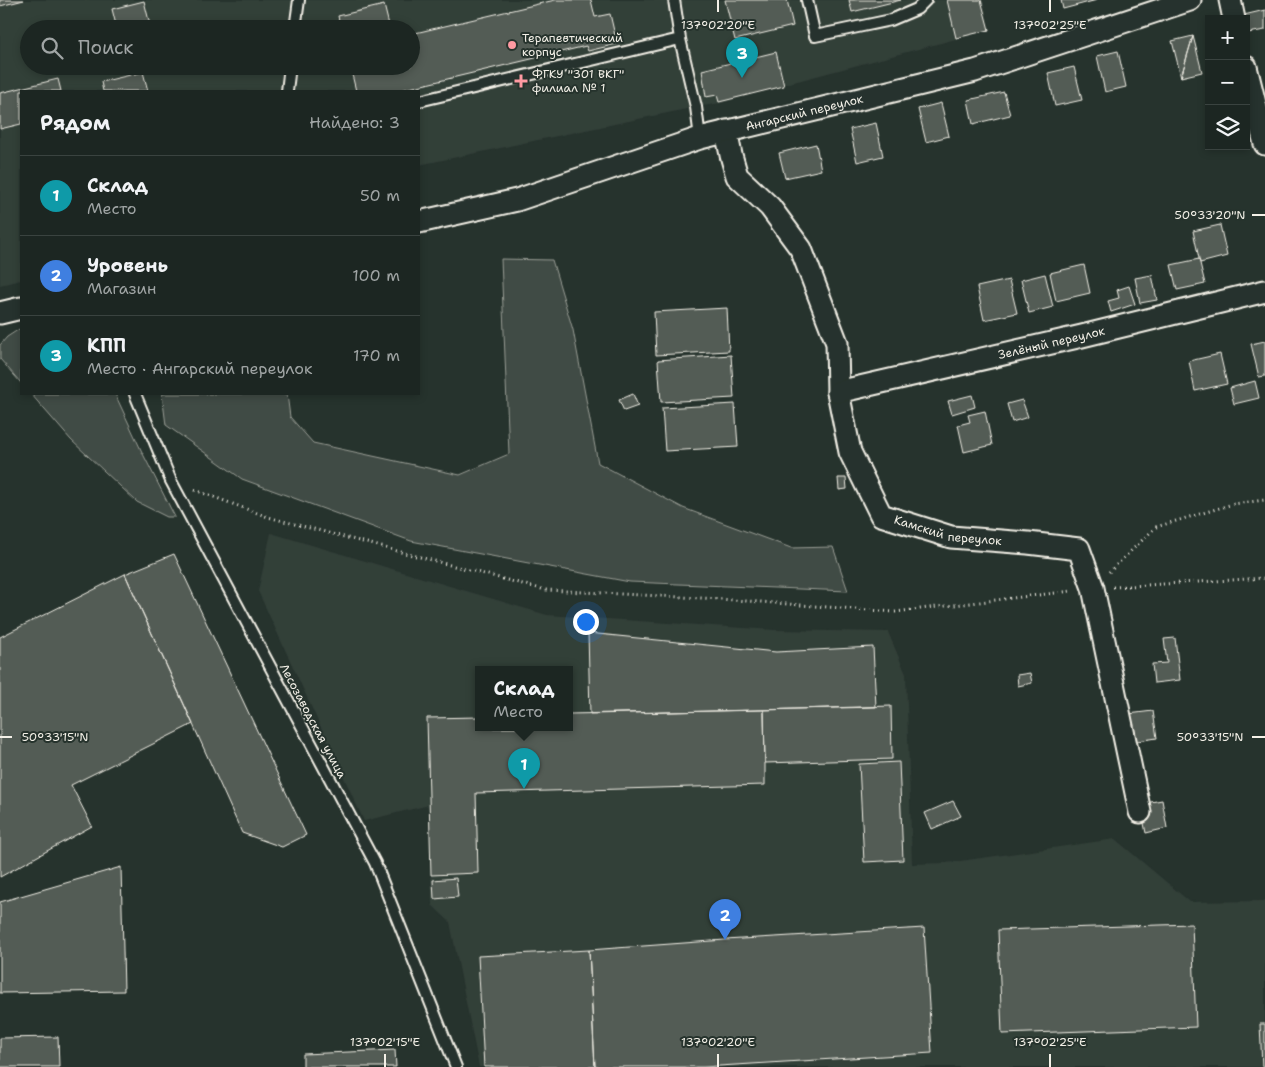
<!DOCTYPE html>
<html lang="ru">
<head>
<meta charset="utf-8">
<style>
	:root { --surface:#1c2622; --page:#252e2a; --text:#f1f3f6; --muted:#a0a5a5; --line:#3a4340; --accent:#d93025 }
	body { margin:0; font-family:"Shantell Sans",sans-serif; background:var(--page); color:var(--text) }
	.controls { position:absolute; right:15px; top:15px; display:grid; overflow:hidden; border-radius:0px; box-shadow:0 2px 8px #0003 }
	.controls button { width:45px; height:45px; display:grid; place-items:center; padding:0; border:0; border-bottom:1px solid var(--line); background:var(--surface); color:var(--text); font:25px sans-serif }
	.you { position:absolute; left:585px; top:621px; width:18px; height:18px; margin:-12px; border:4px solid #fff; border-radius:50%; background:#1a73e8; box-shadow:0 0 0 8px #1a73e833 }
	.badge { display:grid; place-items:center; width:32px; height:32px; border-radius:50%; background:var(--accent); color:#fff; font-size:16px; font-weight:700 }
	.pin { position:absolute; translate:-50% -41px; filter:drop-shadow(0 1px 2px #0008) }
	.pin::after { content:''; position:absolute; top:26px; width:18px; height:15px; background:inherit; clip-path:polygon(0 0,100% 0,50% 100%) }
	.popup { position:absolute; left:475px; top:666px; width:98px; height:65px; box-sizing:border-box; display:grid; place-content:center; border-radius:0px; background:var(--surface); filter:drop-shadow(0 1px 4px #0005); font-size:16px; white-space:nowrap; color:var(--muted) }
	.popup b { font-size:19px; color:var(--text) }
	.popup::after { content:''; position:absolute; left:50%; top:100%; margin-left:-10px; border:10px solid transparent; border-top-color:var(--surface) }
	.list { margin:0; padding:0; list-style:none }
	h2 { display:flex; justify-content:space-between; align-items:center; height:65px; margin:0; padding:0 20px; font-size:21px }
	h2 small { font-size:16px; font-weight:400; color:var(--muted) }
	.list li { display:grid; grid-template-columns:32px 1fr auto; gap:15px; align-items:center; box-sizing:border-box; height:80px; padding:0 20px; border-top:1px solid var(--line) }
	.list b { display:block; font-size:19px; white-space:nowrap }
	.list p { margin:0; font-size:16px; white-space:nowrap; color:var(--muted) }
	.list em { font-size:16px; font-style:normal; color:var(--muted) }
	.icon { flex:none; width:28px; height:28px; fill:none; stroke:currentColor; stroke-width:2; stroke-linecap:round; stroke-linejoin:round }
	.map { position:relative; flex:none; width:1265px; height:1067px; overflow:hidden }
	.search { position:absolute; background:var(--surface); box-shadow:0 2px 8px #0003; left:20px; top:20px; width:400px; height:55px; display:flex; align-items:center; gap:12px; box-sizing:border-box; padding:0 18px; border-radius:28px; color:var(--muted); font-size:19px }
	.panel { position:absolute; background:var(--surface); box-shadow:0 2px 8px #0003; left:20px; top:90px; width:400px; height:305px; border-radius:0px }
	.map>svg:first-child { display:block }
</style>
</head>
<body>
<div class="map">
<svg width="1265" height="1067" viewBox="0 0 1265 1067">
	<rect width="100%" height="100%" fill="#26332d"/>
	<filter id="ink" filterUnits="userSpaceOnUse"><feTurbulence type="fractalNoise" baseFrequency=".02" numOctaves="2"/><feDisplacementMap in="SourceGraphic" scale="10" xChannelSelector="R" yChannelSelector="G"/><feConvolveMatrix kernelMatrix="1 2 1 2 8 2 1 2 1" color-interpolation-filters="sRGB"/></filter>
	<g filter="url(#ink)">
		<path fill="#333f39" fill-rule="evenodd" d="M0 0H983L990 30 790 83 721 103 696 107 419 165V91H21V280L0 285ZM29 29H411V66H29Z
			M271 533 547 615 774 630 888 632 906 674 912 864 946 863 1115 839 1190 902 1265 901V1067H479L450 922 432 905 429 805 364 821 258 591ZM479 670H569V728H479Z"/>
		<path fill="#414b45" stroke="#9a9e96" d="M501 259 552 260 573 330 598 463 683 508 791 548 833 547 848 591 630 582 411 541 242 479 166 425 162 394H287L290 417 313 443 460 475 509 454Z
			M21 328V383L0 359V345L7 337Z
			M31 394H115L142 452 175 517H167L137 502 71 440Z"/>
		<path fill="#525c55" stroke="#f4f1e8" d="M0 0H24L0 6Z
			M555 0H591L595 17 610 14 617 44 588 51 586 46 397 91H356L350 66H411V34Z
			M725 0H787L793 26 735 40Z
			M849 0H901L852 12Z
			M947 0H981L989 30 956 38Z
			M1061 0H1097L1063 9Z
			M144 1 151 29H117L112 9Z
			M384 5 390 29H341L338 16Z
			M1265 10V30L1248 33 1246 19H1245L1244 15Z
			M1193 36 1202 72 1181 77Z
			M1193 36 1181 77 1172 41Z
			M1118 51 1126 87 1105 92 1097 56Z
			M776 52 784 86 719 102 717 95 706 97 702 70Z
			M1074 67 1082 100 1055 106 1048 73Z
			M143 72 148 91H103L101 82Z
			M58 79 61 91H21V124L0 129V93Z
			M1004 92 1010 115 973 124 968 100Z
			M941 103 949 136 926 142 918 109Z
			M876 123 883 156 857 162 850 129Z
			M816 144 821 170 785 178 779 153Z
			M1220 225 1227 256 1200 263 1193 231Z
			M1199 259 1205 284 1177 290 1171 265Z
			M1084 265 1090 293 1056 301 1050 273Z
			M1045 274 1053 307 1029 313 1021 280Z
			M1152 275 1157 300 1140 303 1135 278Z
			M1009 280 1017 313 984 320 977 287Z
			M1129 286 1135 304 1111 312 1108 301 1119 298 1117 290Z
			M727 308 729 351 656 355 654 312Z
			M1265 341V376L1259 377 1251 344Z
			M1220 354 1227 384 1195 391 1189 361Z
			M731 355 734 398 661 402 658 360Z
			M1255 381 1259 398 1234 404 1230 388Z
			M633 394 638 406 624 411 619 400Z
			M972 395 975 407 952 414 948 401Z
			M1022 400 1028 417 1012 422 1007 404Z
			M735 404 738 447 665 451 662 408Z
			M985 411 992 445 964 452 958 425 970 422 968 415Z
			M838 478H846L847 489 839 490Z
			M174 554 306 835 282 847 242 833 125 574Z
			M125 574 193 724 71 785 92 826 0 877V637Z
			M588 633 776 652 873 647 876 707 590 714Z
			M1175 638 1180 680 1154 683 1152 664 1167 663 1164 639Z
			M1030 673 1032 683 1018 686 1017 675Z
			M891 706 892 759 765 763 764 710Z
			M764 710 765 763V785L476 793 478 873 431 875 427 718 479 717V728H569V714Z
			M1153 711 1157 738 1124 743 1120 715Z
			M899 762 903 860 864 862 859 764Z
			M1162 800 1167 828 1146 833 1140 804Z
			M953 801 961 816 932 829 925 813Z
			M121 867 124 991 0 993V902Z
			M456 878 458 897 434 899 433 880Z
			M1192 924 1196 1027 1002 1034 998 930Z
			M924 928 932 1053 703 1067H595L589 950 725 940Z
			M589 950 595 1067H484L478 956Z
			M1260 1024H1265V1067H1262Z
			M58 1037 59 1067H0V1038Z
			M395 1050 396 1067H303V1054Z"/>
		<g fill="none" stroke-linecap="round" stroke-linejoin="round">
			<defs>
				<path id="service" d="M674 0 680 39 696 107 700 138
					M807 0 815 36 891 20 917 9 926 0
					M295 29 299 0
					M287 91 290 66
					M419 101 680 39
					M135 394 171 481 375 863 456 1067"/>
				<g id="minor">
					<path d="M1230 0 1234 19"/>
					<path d="M1246 67 1265 144"/>
					<path id="s1" d="M726 131 731 155 737 176 770 207 801 249 837 343 838 392 850 452 881 515 951 537 1028 543 1079 549 1093 588 1140 812"/>
					<path id="s2" d="M419 222 517 200 700 138 975 71 1190 0"/>
					<path d="M0 313 21 308"/>
					<path id="s3" d="M838 392 1082 336 1265 291"/>
				</g>
			</defs>
			<use href="#service" stroke="#f4f1e8" stroke-width="14"/>
			<use href="#minor" stroke="#f4f1e8" stroke-width="25"/>
			<path stroke="#f4f1e8" stroke-width="3" stroke-dasharray="1 4" stroke-linecap="butt" d="M195 490 268 517 545 590 720 599 895 612 1072 591
				M1109 572 1156 527 1233 504 1265 500
				M1113 587 1265 578"/>
			<use href="#service" stroke="#26332d" stroke-width="10"/>
			<use href="#minor" stroke="#26332d" stroke-width="21"/>
		</g>
	</g>
	<path fill="none" stroke="#f4f1e8" stroke-width="2" d="M718 0V12M1050 0V12M1252 215H1265M0 737H12M1252 737H1265M385 1054V1067M718 1054V1067M1050 1054V1067"/>
	<g fill="#ff9aa2" stroke="#26332d" stroke-width="2">
		<circle cx="512" cy="45" r="5"/>
		<path d="M518.5 73.5h5v5h5v5h-5v5h-5v-5h-5v-5h5z"/>
	</g>
	<g text-anchor="middle" stroke-width="4" stroke-linejoin="round" paint-order="stroke">
		<g font-size="12" fill="#f4f1e8" stroke="#26332d" text-anchor="start">
			<text x="522" y="42">Терапевтический<tspan x="522" dy="14">корпус</tspan></text>
			<text x="532" y="78">ФГКУ "301 ВКГ"<tspan x="532" dy="14">филиал № 1</tspan></text>
		</g>
		<g font-size="12" fill="#f4f1e8" stroke="#26332d">
			<text dy="4" stroke="none"><textPath href="#s2" startOffset="401">Ангарский переулок</textPath></text>
			<text dy="4" stroke="none"><textPath href="#s3" startOffset="219">Зелёный переулок</textPath></text>
			<text dy="4" stroke="none"><textPath href="#s1" startOffset="494">Камский переулок</textPath></text>
			<text transform="translate(313 721) rotate(62)" y="4">Лесозаводская улица</text>
		</g>
	</g>
	<g font-size="12" text-anchor="middle" fill="#f4f1e8" stroke="#26332d" stroke-width="4" stroke-linejoin="round" paint-order="stroke">
		<text x="718" y="29">137°02'20"E</text>
		<text x="1050" y="29">137°02'25"E</text>
		<text x="1210" y="219">50°33'20"N</text>
		<text x="55" y="741">50°33'15"N</text>
		<text x="1210" y="741">50°33'15"N</text>
		<text x="385" y="1046">137°02'15"E</text>
		<text x="718" y="1046">137°02'20"E</text>
		<text x="1050" y="1046">137°02'25"E</text>
	</g>
</svg>
<div class="controls">
<button>+</button>
<button>−</button>
<button><svg class="icon" aria-label="layers" viewBox="0 0 24 24"><path d="M12 4l9 5-9 5-9-5zM3 14l9 5 9-5"/></svg></button>
</div>
<div class="you"></div>
<div class="pin badge" style="left:524px;top:789px;background:#0f9aa8">1</div>
<div class="popup"><b>Склад</b>Место</div>
<div class="pin badge" style="left:725px;top:940px;background:#3f7fe0">2</div>
<div class="pin badge" style="left:742px;top:78px;background:#0f9aa8">3</div>
<div class="search"><svg class="icon" aria-label="search" viewBox="0 0 24 24"><circle cx="10" cy="10" r="6"/><path d="M15 15l6 6"/></svg>Поиск</div>
<section class="panel">
<h2>Рядом<small>Найдено: 3</small></h2>
<ul class="list">
<li><span class="badge" style="background:#0f9aa8">1</span><div><b>Склад</b><p>Место</p></div><em>50 m</em></li>
<li><span class="badge" style="background:#3f7fe0">2</span><div><b>Уровень</b><p>Магазин</p></div><em>100 m</em></li>
<li><span class="badge" style="background:#0f9aa8">3</span><div><b>КПП</b><p>Место · Ангарский переулок</p></div><em>170 m</em></li>
</ul>
</section>
</div>
</body>
</html>
